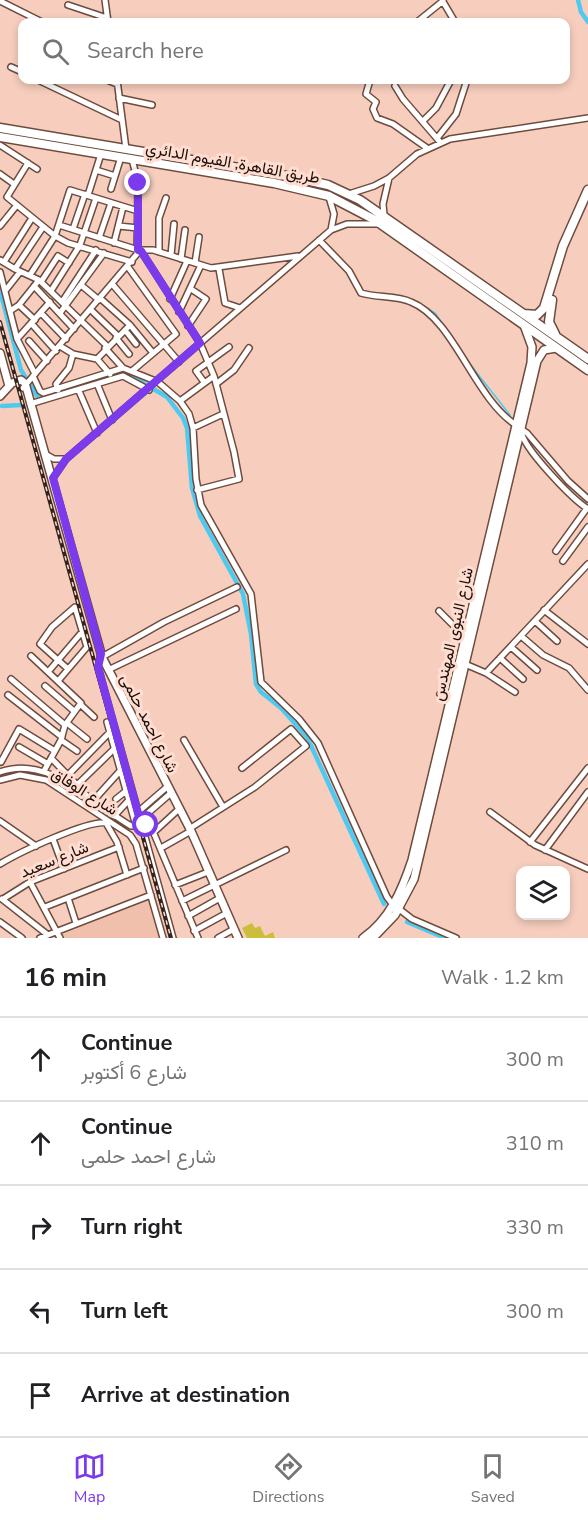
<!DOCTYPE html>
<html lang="en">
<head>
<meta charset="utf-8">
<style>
	:root { --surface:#fff; --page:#f6f6f6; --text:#202124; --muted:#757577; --line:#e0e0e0; --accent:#7c3aed }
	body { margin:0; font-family:"Nunito Sans",Vazirmatn,sans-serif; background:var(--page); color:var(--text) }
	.controls { position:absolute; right:18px; bottom:18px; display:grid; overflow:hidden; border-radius:12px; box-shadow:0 3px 9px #0003 }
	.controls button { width:54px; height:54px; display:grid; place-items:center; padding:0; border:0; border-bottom:2px solid var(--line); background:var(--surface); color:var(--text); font:30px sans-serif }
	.stop { position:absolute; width:18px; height:18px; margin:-14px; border:4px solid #7c3aed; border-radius:50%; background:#fff }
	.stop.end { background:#7c3aed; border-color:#fff; box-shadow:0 2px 6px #0008 }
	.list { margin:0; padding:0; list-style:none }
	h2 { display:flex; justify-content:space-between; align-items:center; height:78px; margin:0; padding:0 24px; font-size:26px }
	h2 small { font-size:20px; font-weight:400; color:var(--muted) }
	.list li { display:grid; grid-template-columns:39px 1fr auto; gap:18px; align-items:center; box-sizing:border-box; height:84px; padding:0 24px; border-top:2px solid var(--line) }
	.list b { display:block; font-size:22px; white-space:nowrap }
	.list p { margin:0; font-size:20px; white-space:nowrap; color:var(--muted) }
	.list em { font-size:20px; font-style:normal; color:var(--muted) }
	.icon { flex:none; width:33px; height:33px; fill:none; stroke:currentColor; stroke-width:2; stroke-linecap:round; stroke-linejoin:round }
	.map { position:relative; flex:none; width:588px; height:938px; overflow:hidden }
	.search { position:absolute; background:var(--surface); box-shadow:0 3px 9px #0003; left:18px; right:18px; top:18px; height:66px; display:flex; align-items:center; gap:15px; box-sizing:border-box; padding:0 21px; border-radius:12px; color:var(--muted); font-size:22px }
	.sheet { height:498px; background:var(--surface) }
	nav { display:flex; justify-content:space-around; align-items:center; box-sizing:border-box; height:84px; border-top:2px solid var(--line); background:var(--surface); font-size:16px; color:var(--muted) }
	nav a { display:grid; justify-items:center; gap:3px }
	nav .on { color:var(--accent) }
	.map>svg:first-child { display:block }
</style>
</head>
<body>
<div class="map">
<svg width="588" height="938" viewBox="0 0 588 938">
	<rect width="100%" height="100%" fill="#f7cebe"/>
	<path fill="#f0c0ad" d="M156 896 168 938H63L61 933Z"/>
	<path fill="#ccbe3a" d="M252 923 255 928 260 926 265 936 273 932 275 938H247L242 928Z"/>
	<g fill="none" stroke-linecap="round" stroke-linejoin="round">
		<path stroke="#4ecaf1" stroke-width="1.5" d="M417 302 435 313 452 337
			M466 359 510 415
			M570 486 578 493"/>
		<path stroke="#4ecaf1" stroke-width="4.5" d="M578 0 581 12 588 22
			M0 291 21 370 39 399 41 398
			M118 376 126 373 167 397 183 418 187 428 192 488 200 516 243 594 251 634 256 684 261 692 281 708 307 737 384 904
			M2 406 21 405
			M49 776 118 824
			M0 777 8 773 29 771
			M407 922 445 938"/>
		<defs>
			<path id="minor" d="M105 0 108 22
				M442 0 455 22
				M0 1 42 22
				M68 5 107 18
				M417 22 443 1
				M11 67 22 72
				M38 80 122 120
				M107 80 117 84
				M117 80 126 149
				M370 80 366 94 376 102 373 109 377 118 393 124 427 148
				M395 86 403 99 440 142
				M119 98 152 105
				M423 121 436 108 451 80
				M438 137 456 114 467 80
				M0 145 37 169
				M28 163 7 197 55 236 30 275
				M96 170 115 176
				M0 174 14 184
				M111 189 121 157
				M349 194 374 186 389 178 417 154 450 139 588 118
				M88 195 101 154
				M329 197 334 214 331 230
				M384 215 383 204 389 178
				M59 225 138 250H153L211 268 298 256
				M0 226 17 205
				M119 226 138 228
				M43 227 15 269 39 280 107 346
				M73 229 85 194
				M99 238 111 203
				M319 240 349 271 361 293C377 298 396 295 411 302 454 319 474 398 516 425
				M114 243 123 207
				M141 251 200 343 214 376 180 401 189 414 193 428 196 479 201 505 251 594 261 682 299 719 318 743 387 897 393 905
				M159 252V218L166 198
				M171 255 174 224
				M181 259 185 230
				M0 260 15 269
				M4 262 32 218
				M132 262 68 243 55 236 70 190 138 211
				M195 263 199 237
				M128 267 176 334 132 371
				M219 269 225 303 240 308
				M0 272 17 339 35 374
				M41 282 58 256 69 263
				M81 285 99 300
				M113 285 179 362
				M34 286 74 329
				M5 291 20 272
				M51 291 80 245 96 198
				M101 299 130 325 153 353
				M170 299 187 261
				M62 302 96 250
				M19 305 35 320
				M91 310 118 336
				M10 311 19 305 39 280
				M179 312 201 265
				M41 313 66 339
				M60 313 104 253
				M31 323 56 351
				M188 326 206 299 191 289
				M125 330 136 344
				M116 338 129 354
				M17 339 50 302
				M29 341 47 361
				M105 348 123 368
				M73 354 97 359
				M110 374 97 359 130 325
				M33 376 40 391 43 393 123 368 158 382 180 401
				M204 382 196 371 229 347
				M216 384 234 370 249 348
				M98 386 112 420
				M23 388 137 254 138 183 132 159
				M58 390 56 384 69 368 73 354 60 346
				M79 391 97 433
				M30 404 123 376 149 390
				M193 428 223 414
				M521 429 527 433 568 481 588 499
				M521 431C523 448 572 499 588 509
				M45 454 54 459H66
				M53 478 66 459 331 230 347 224H378
				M197 490 239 479 234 452 214 376
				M556 551 587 508
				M563 561 588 527
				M544 610 588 644
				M439 611 465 637
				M535 621 557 641
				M521 636 543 655 569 668 588 690
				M511 647 537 670
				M101 654 98 667 173 938
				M31 656 81 703 65 725
				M102 657 164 622 237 587
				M500 658 523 679
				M465 664 486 673 588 564
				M108 670 236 609
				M48 672 82 632
				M486 673 515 692
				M11 679 65 725 61 740 44 771
				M58 681 87 647 75 607 52 627 40 644 68 669
				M45 686 74 711
				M440 694 449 704
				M8 695 62 737
				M80 704 94 717
				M107 722 136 826
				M67 723 87 739
				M61 740 77 751
				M184 740 223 807
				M19 747 48 764
				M51 758 79 787
				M1 762 19 729 55 751
				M0 772C49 754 92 804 131 826L144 825 152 829 198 938
				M68 775 110 732
				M0 780 20 775 46 780 130 835 136 844 163 938
				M74 788 114 749
				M116 799 126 791
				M93 801 120 771
				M138 812 168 786
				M490 812 535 845 588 869
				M114 816 129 800
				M140 820 171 793
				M0 821 36 846
				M106 823 117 842 127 875
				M189 829 255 787 306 746 291 729 242 768
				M154 832 179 809
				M53 839 64 869
				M530 842 588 768
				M161 848 191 831
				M545 850 588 792
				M0 864C18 853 89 819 107 823
				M30 882 60 938
				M175 885 208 872
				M68 898 76 923
				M2 899 48 935
				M3 899 30 882 119 847
				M182 901 286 850
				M45 907 144 868
				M399 909 412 919 456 938
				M188 916 220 898
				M0 922 22 938
				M194 931 227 913
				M40 938 151 895
				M218 938 234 929"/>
			<path id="major" d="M0 353 9 386
				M0 396 12 383 21 380 25 383 102 657 191 831 238 938
				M363 938C390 919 402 890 412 860L531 363 532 347 524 325
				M373 938 395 915 414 879 537 361 544 350 556 348"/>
			<path id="highway" d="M0 128 293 177 328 185 360 200 588 359
				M0 137 274 183 329 196 375 220 588 370
				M552 300 549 322 555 334
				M524 314 537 315 544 308 563 246 588 190"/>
		</defs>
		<use href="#minor" stroke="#6d4b3e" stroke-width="8"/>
		<use href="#major" stroke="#6d4b3e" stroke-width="10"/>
		<use href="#highway" stroke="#6d4b3e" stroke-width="11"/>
		<use href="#minor" stroke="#fff" stroke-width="5"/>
		<use href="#major" stroke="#fff" stroke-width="7"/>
		<use href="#highway" stroke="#fff" stroke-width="8"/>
		<defs>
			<path id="rail" d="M0 322 171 938"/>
		</defs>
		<use href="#rail" stroke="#34241d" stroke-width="4"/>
		<use href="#rail" stroke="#ffddd0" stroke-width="1.5" stroke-dasharray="4.5" stroke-linecap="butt"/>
	</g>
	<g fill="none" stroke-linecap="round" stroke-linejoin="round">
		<path stroke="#7c3aed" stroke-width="8" d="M138 183V250L141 251 200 343 66 459 53 478 101 654 98 667 141 824 146 825"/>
	</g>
	<g text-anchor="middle" stroke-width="6" stroke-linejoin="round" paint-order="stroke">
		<g font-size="16" fill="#1c0f09" stroke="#ffddd0">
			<text transform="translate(233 162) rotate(10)" y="6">طريق القاهرة, الفيوم الدائري</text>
			<text transform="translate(452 634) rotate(-77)" y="6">شارع النبوى المهندس</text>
			<text transform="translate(150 723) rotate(63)" y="6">شارع احمد حلمى</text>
			<text transform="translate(85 791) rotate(32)" y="6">شارع الوفاق</text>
			<text transform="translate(54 859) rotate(-22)" y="6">شارع سعيد</text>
		</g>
	</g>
</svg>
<div class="controls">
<button><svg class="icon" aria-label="layers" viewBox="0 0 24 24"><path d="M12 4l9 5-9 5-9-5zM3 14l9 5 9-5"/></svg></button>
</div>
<div class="stop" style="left:146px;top:825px"></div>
<div class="stop end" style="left:138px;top:183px"></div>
<div class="search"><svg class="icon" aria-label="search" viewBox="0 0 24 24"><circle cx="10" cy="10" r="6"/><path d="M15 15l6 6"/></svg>Search here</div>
</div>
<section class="sheet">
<h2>16 min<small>Walk · 1.2 km</small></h2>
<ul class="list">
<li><svg class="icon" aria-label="ahead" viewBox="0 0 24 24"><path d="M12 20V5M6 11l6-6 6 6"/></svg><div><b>Continue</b><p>شارع 6 أكتوبر</p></div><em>300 m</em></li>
<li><svg class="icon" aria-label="ahead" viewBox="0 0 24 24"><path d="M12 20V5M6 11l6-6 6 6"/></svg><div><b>Continue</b><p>شارع احمد حلمى</p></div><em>310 m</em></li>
<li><svg class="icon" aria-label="right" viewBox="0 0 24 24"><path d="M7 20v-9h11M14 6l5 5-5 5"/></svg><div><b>Turn right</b></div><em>330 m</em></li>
<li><svg class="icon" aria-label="left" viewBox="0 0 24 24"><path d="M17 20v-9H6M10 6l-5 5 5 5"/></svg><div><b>Turn left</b></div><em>300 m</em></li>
<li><svg class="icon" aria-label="arrive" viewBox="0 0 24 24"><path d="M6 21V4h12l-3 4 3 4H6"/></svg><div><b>Arrive at destination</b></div></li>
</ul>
</section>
<nav>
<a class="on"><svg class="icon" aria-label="map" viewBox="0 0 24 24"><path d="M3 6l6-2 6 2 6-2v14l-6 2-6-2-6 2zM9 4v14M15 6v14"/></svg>Map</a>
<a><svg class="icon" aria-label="directions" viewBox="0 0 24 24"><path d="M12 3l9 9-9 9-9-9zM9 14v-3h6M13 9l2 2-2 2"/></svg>Directions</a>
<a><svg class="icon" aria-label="saved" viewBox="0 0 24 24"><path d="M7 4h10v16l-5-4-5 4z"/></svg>Saved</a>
</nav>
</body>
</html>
